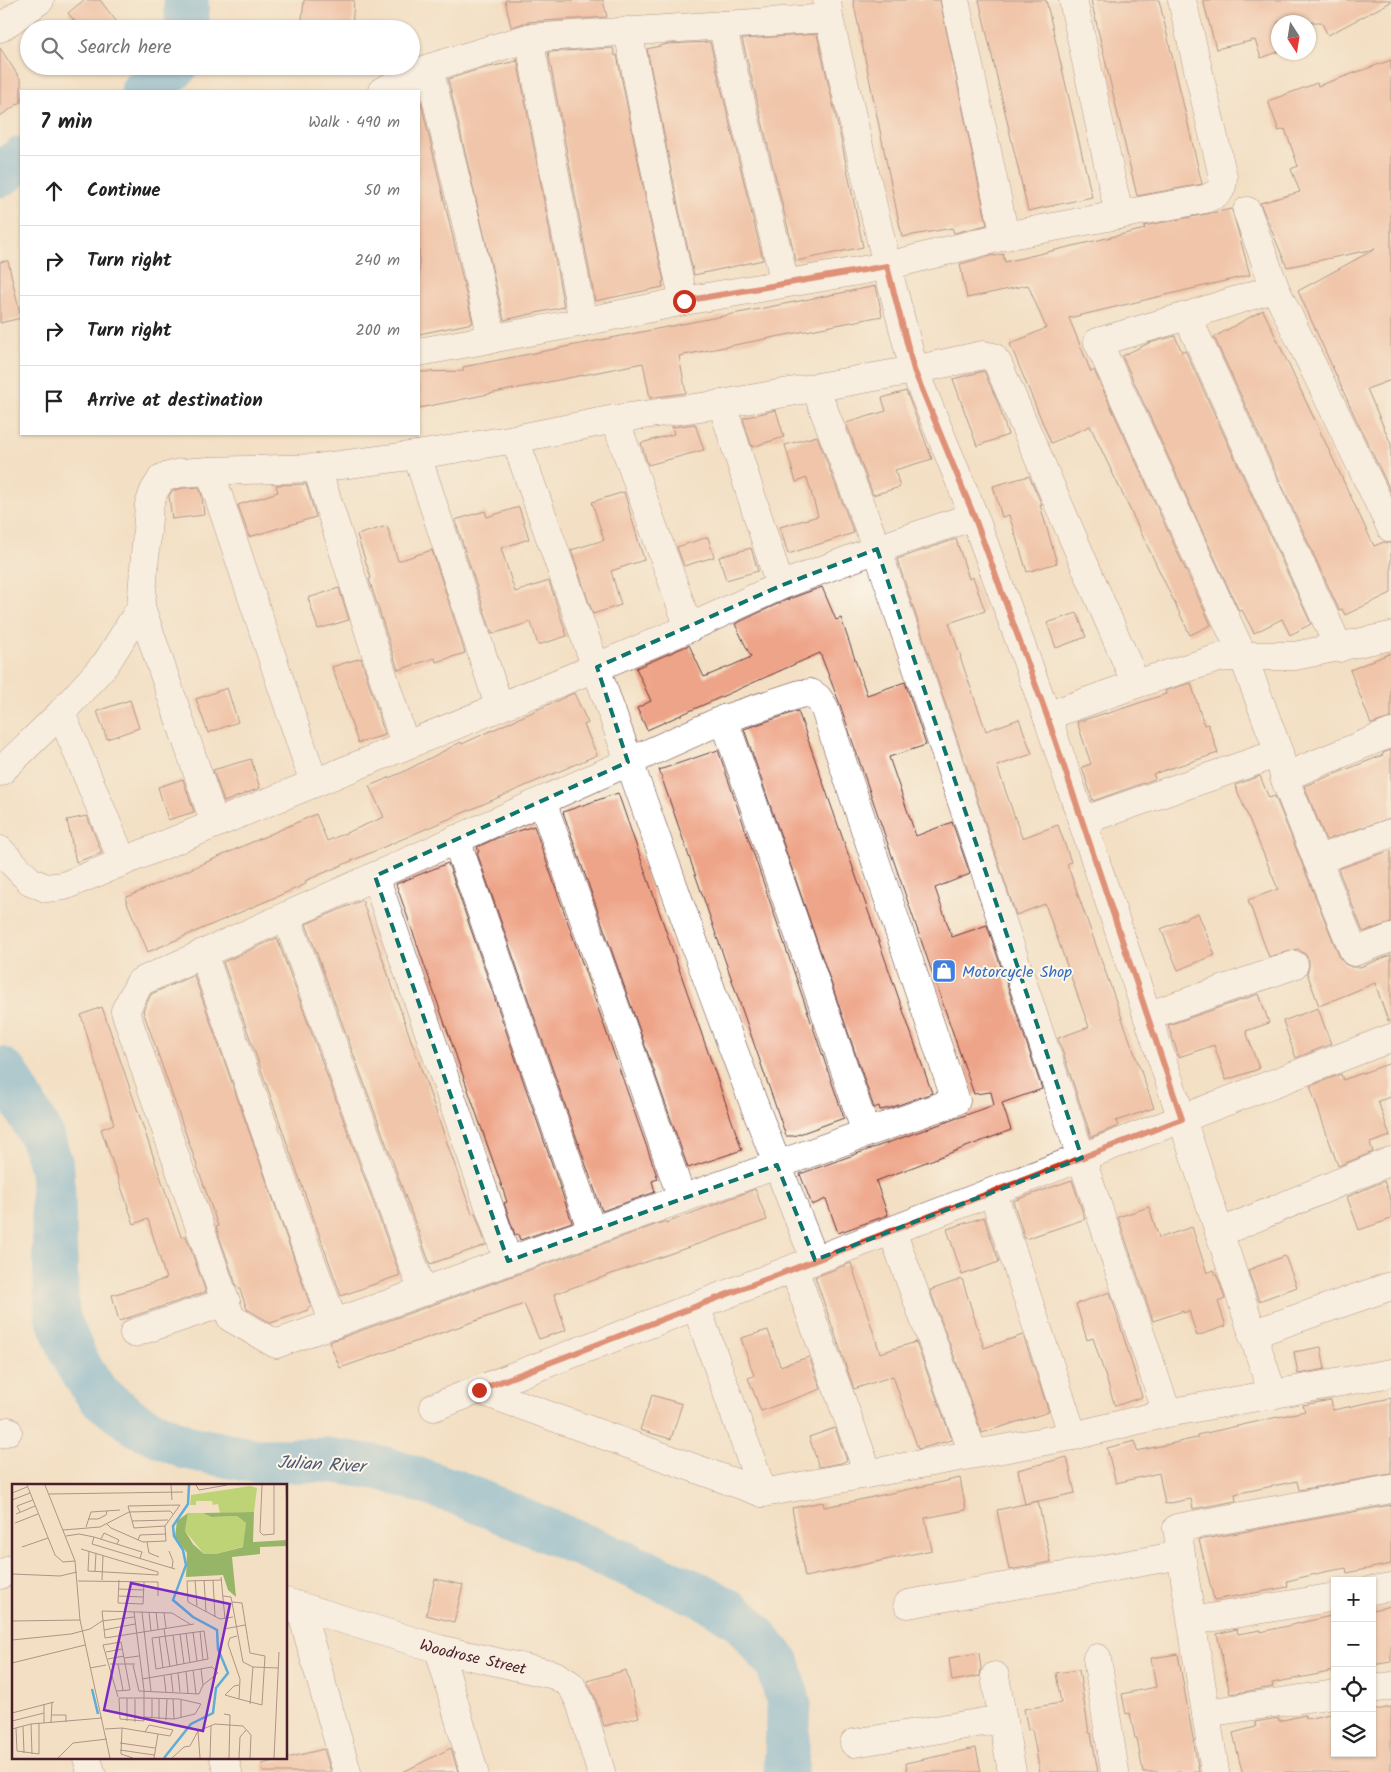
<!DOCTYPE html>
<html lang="en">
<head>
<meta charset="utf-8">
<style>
	:root { --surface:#fff; --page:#f6f6f6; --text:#222; --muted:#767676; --line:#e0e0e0 }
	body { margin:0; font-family:Kalam,sans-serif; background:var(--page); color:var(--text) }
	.controls { position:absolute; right:15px; bottom:15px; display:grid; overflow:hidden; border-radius:0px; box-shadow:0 1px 4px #0004 }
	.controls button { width:45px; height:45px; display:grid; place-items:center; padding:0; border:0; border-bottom:1px solid var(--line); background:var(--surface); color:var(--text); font:25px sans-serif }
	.compass { position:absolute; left:1271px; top:15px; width:45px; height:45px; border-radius:50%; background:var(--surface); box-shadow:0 1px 4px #0004; rotate:168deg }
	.stop { position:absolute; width:15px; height:15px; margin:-11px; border:4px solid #c8321e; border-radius:50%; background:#fff }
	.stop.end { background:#c8321e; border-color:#fff; box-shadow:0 1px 5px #0008 }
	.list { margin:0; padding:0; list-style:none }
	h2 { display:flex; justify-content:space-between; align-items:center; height:65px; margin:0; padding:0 20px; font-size:21px }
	h2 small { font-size:16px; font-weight:400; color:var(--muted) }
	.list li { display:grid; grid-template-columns:32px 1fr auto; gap:15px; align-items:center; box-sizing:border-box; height:70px; padding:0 20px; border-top:1px solid var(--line) }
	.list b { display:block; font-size:19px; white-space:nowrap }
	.list em { font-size:16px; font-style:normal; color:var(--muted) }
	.icon { flex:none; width:28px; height:28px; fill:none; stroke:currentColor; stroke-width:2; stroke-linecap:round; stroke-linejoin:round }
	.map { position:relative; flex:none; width:1391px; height:1772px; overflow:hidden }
	.search { position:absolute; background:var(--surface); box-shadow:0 1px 4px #0004; left:20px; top:20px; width:400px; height:55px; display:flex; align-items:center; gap:12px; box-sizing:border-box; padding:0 18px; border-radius:28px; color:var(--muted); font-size:19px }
	.panel { position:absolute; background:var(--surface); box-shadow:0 1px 4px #0004; left:20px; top:90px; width:400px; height:345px; border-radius:0px }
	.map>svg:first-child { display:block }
</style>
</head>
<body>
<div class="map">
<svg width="1391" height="1772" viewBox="0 0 1391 1772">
	<rect width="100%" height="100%" fill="#fbf7ec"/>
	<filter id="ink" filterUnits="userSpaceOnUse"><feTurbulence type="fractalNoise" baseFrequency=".02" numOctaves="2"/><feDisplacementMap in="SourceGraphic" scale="10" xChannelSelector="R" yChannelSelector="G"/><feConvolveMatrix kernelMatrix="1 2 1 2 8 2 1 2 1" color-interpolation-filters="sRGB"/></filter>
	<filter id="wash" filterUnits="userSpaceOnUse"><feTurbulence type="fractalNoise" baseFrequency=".0096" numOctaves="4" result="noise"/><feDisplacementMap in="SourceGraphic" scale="20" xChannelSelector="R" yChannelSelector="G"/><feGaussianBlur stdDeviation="1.12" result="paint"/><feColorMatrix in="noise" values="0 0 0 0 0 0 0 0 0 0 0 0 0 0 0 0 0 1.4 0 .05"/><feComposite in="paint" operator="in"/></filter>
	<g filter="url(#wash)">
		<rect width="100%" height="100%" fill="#f3e0c4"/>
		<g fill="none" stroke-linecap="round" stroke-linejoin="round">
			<path stroke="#5fadd8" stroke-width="45" d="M186 0 188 29
				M143 91 155 86 176 66
				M0 175 21 159
				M0 1069 8 1076 42 1137 52 1168 57 1316 77 1364 99 1396 136 1424 185 1447 255 1461 327 1460 382 1468 456 1492 705 1597 740 1619 778 1663 789 1704 786 1772"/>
		</g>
		<g id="blocks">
			<path fill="#eea488" d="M84 0H100L122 29H81L68 13Z
				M304 0H354L352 29H301Z
				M505 0H603L607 17 528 22 511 27Z
				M853 0H940L987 225 954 233 952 228 902 237Z
				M979 0H1046L1092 197 1028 211Z
				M1091 0H1159L1202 184 1137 196Z
				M1203 0H1391V2L1328 35 1321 22H1278V52L1261 58 1255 40 1216 49Z
				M817 34 841 139 863 247 796 261 742 39Z
				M710 42 763 260 694 275 679 210 647 49 668 44Z
				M0 48 21 80V102L0 116Z
				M613 48 615 56 617 55 649 216 664 281 662 282 663 287 595 301 548 52Z
				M517 58 564 307 504 320 448 79 480 69 517 61Z
				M1391 60V380L1367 389 1391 444V492L1355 417 1298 291 1375 249 1287 267 1260 203 1300 192 1291 169 1298 166 1285 129 1279 131 1268 101 1317 83 1318 86Z
				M419 102H421L473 323 419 334Z
				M1232 209 1250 275 1069 318 1091 372 1094 370 1211 625 1190 635 1090 426 1051 443 1010 344 1046 328 1028 285 967 298 960 264 994 255V256L1003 254 1005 262 1145 229 1144 226Z
				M8 261 21 318 0 323V262Z
				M876 286 882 316 679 356 686 393 650 398 643 363 419 408V372L463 371V367Z
				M1263 310 1374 546 1384 542 1391 543V593L1345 615 1342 609 1339 610 1214 337Z
				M1175 336 1182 352 1185 350 1311 624 1290 635 1282 619 1254 633 1242 610 1239 611 1122 356 1149 343Z
				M984 371 998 403 1008 435 977 446 953 379Z
				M906 391 932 459 895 470 900 487 873 495 846 423 886 411 882 398Z
				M776 410 784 437 752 447 743 418Z
				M695 424 704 450 648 465 641 443 674 434 672 427Z
				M817 436 854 533 788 554 780 527 818 516 807 478 796 482 785 445Z
				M1029 476 1042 505H1040L1057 563 1027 572 1009 515 1002 517 993 486Z
				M306 484 316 517 249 537 238 505 278 492 276 485Z
				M199 487 202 496 204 515 172 519 169 496 172 491 183 488Z
				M624 492 644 560 611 571 621 605 593 614 571 550 604 540 592 502Z
				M519 507 529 539 501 548 515 592 549 581 567 636 538 645 531 622 492 634 455 520 485 511 487 517Z
				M387 526 398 561 432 550 465 653 436 662 435 658 398 670 369 579 371 578 357 535Z
				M708 537 714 557 684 566 677 547Z
				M956 539 969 579 973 577 985 611 949 623 961 657H960L986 731 1019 719 1032 754 997 766 1001 778 1022 838 1058 825 1071 862 1067 864 1154 1108 1116 1121 1118 1126 1091 1137 1058 1038 1089 1027 1045 904 1016 915 897 559Z
				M751 548 758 571 726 580 719 557Z
				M822 587 836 620 841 618 867 695 905 682 926 745 889 757 916 836 952 822 970 874 935 888 952 937 987 925 1042 1089 1002 1103 1011 1130 876 1181 888 1215 838 1233 826 1199 812 1205 800 1174 994 1105 991 1092 974 1094 839 702 820 653 647 730 637 708 651 701 636 668 689 645 704 677 733 665 751 657 735 624 786 600Z
				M339 588 349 620 318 629 308 598Z
				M1077 613 1086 637 1056 648 1047 623Z
				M1391 653V718L1371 724 1350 670Z
				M361 658 385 735 358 743 332 667Z
				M1191 683 1204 725 1208 724 1218 753 1153 774 1155 779 1093 801 1082 767 1091 764 1077 722 1106 713V714L1166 694 1165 691Z
				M227 688 238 722 208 733 196 699Z
				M574 693 588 723 584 725 597 755 305 881 306 884 148 952 125 898 316 814 327 841 384 817 369 786 401 773 461 742 462 744Z
				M130 700 139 728 107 739 97 711Z
				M798 711 932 1093 890 1108 880 1110 879 1106 874 1108 744 729Z
				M718 750 844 1118 794 1136H786L659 770Z
				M1391 750V818L1326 840 1304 786 1383 755V753Z
				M251 759 260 788 224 802 213 770Z
				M1260 776 1269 798 1275 796 1340 958 1345 964 1352 967H1360L1391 955V1021H1388L1375 983 1319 1006 1307 973 1309 967V960L1305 954 1298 949 1269 957 1248 900 1278 889 1235 785Z
				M183 779 194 812 168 820 158 787Z
				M618 793 742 1150 688 1168 563 812Z
				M87 816 102 853 76 862 67 820Z
				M534 826 658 1179 652 1181 655 1192 602 1211 477 853 479 852 477 847 497 838Z
				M1391 850V923L1363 932 1338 869Z
				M448 863 572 1222 520 1240 518 1234 515 1235 504 1203 507 1202 501 1184 396 884Z
				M362 900 472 1214 475 1213 486 1245 430 1264 306 924Z
				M1198 913 1215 955 1178 970 1161 929Z
				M277 938 400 1275 341 1296 223 962Z
				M194 975 311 1307 308 1308V1310L271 1323 247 1309 239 1287 237 1288 216 1227 218 1226 143 1011 151 994Z
				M1259 994 1269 1023 1246 1031 1259 1069 1226 1080 1214 1045 1179 1057 1168 1025Z
				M102 1007 181 1237 186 1236 206 1292 119 1321 112 1295 166 1279 148 1219 134 1224 101 1129 114 1124 81 1015Z
				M1318 1008 1331 1044 1296 1058 1283 1021Z
				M1391 1063V1097L1378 1101 1390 1136 1370 1143 1373 1152 1338 1166 1310 1086 1341 1074 1343 1080Z
				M1072 1180 1085 1219 1025 1239 1013 1201Z
				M1384 1181 1391 1201V1219L1359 1230 1347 1197Z
				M755 1189 767 1220 554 1294 566 1330 539 1339 524 1304 340 1368 329 1342 666 1221V1223Z
				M1149 1207 1159 1238 1192 1227 1207 1273 1214 1270 1219 1281 1225 1299 1218 1302 1226 1326 1197 1336 1189 1311 1183 1313V1311L1153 1321 1118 1217Z
				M984 1217 999 1262 962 1275 947 1229Z
				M1285 1256 1297 1287 1259 1301 1248 1270Z
				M851 1263 880 1353 916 1342 952 1440 918 1449 893 1376 854 1389 815 1277Z
				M962 1279 984 1348 1023 1335 1049 1412 982 1433 930 1290Z
				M1110 1292 1142 1397 1115 1406 1093 1338 1087 1340 1076 1304Z
				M768 1330 780 1366 809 1357 821 1389 761 1411 748 1378 754 1376 741 1338Z
				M1321 1347 1325 1369 1298 1374 1294 1352Z
				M652 1395 682 1404 671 1439 640 1430Z
				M1391 1398V1474L1299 1490 1297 1481 1235 1494 1236 1501 1193 1509 1191 1499 1165 1504 1159 1473 1116 1483 1107 1448 1135 1441 1137 1451 1197 1438V1435L1305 1411 1303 1405 1331 1400 1333 1410Z
				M835 1428 847 1460 841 1463 819 1467 809 1437Z
				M1067 1457 1075 1493 1025 1504 1018 1470Z
				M960 1478 966 1510 925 1518 932 1550 805 1577 792 1508 823 1502 824 1507 850 1502Z
				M1038 1501 1051 1562 1009 1570 997 1510Z
				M1391 1505V1564L1347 1573 1346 1568 1324 1572 1287 1581 1288 1587 1214 1600 1199 1540Z
				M435 1579 463 1585 454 1622 426 1615Z
				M1391 1606V1662L1372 1665V1610Z
				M1335 1615V1671L1272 1683 1273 1687 1230 1694 1217 1634 1237 1629 1238 1634 1261 1630V1632Z
				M979 1653 981 1669 980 1676 952 1681 949 1658Z
				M1178 1654 1199 1772H1143L1137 1738H1135L1130 1713 1126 1714 1122 1694 1156 1687 1151 1658Z
				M626 1670 639 1717 604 1726 595 1697 587 1681Z
				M1079 1670 1089 1733H1091L1098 1772H1040L1032 1729 1028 1730 1024 1709 1061 1703 1056 1673Z
				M1391 1707V1772H1242L1233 1733 1256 1727 1255 1722 1279 1718V1721L1305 1715 1306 1719 1335 1713V1753H1372V1711Z
				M451 1748 458 1772H403Z
				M976 1748 981 1772H907L906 1763Z
				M324 1749 331 1772H263L262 1764Z"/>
		</g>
	</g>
	<g filter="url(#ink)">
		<use href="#blocks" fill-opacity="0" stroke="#633c42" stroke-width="1"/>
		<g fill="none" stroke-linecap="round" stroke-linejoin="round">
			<defs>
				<g id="minor">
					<path d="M827 0 829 18 887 266 914 370 974 516 1047 716 1182 1119 1273 1395"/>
					<path d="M955 0 1005 236"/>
					<path d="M1073 0 1119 215"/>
					<path d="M722 25 785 283"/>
					<path d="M0 28 40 0"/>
					<path d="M628 31 664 213 684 301"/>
					<path d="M529 38 583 322"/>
					<path d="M429 68 470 239 492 339"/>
					<path d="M382 91 429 68 529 38 829 18"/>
					<path d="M1247 211 1275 288 1391 528"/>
					<path d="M1275 288 1187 316 1098 342 1243 656 1279 753 1284 777 1354 952 1391 938"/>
					<path d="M1187 316 1339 648"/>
					<path d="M419 352 583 322 684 301 887 266 1005 236 1205 199C1218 194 1223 192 1223 177L1182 0"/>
					<path d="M815 387 877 549 1167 1413"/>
					<path d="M722 404 780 586"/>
					<path d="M615 419 689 628"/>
					<path d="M515 439C613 713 706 990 815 1260"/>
					<path d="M417 455 499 706"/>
					<path d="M317 468 405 745"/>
					<path d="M210 471 314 783"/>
					<path d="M141 607 215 824"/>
					<path d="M811 693 818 698 824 707 956 1101 276 1344 231 1318 125 1011 140 982 724 719 800 694Z"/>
					<path d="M61 713 123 862"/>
					<path d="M1047 716 1136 684 1219 658 1243 656H1295L1391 636"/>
					<path d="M724 719 809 964 866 1133"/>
					<path d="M0 772 61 713 107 662 141 607 149 505 154 491 162 478 180 473 210 471 317 468 417 455 515 439 615 419 722 404 914 370 983 355 993 357 998 364 1136 684"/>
					<path d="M1284 777 1391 733"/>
					<path d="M542 801 627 1040 682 1199"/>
					<path d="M1082 821 1279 753"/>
					<path d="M456 839 592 1231"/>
					<path d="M0 850 30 881 46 888 64 886 597 667 689 628 780 586 877 549 974 516"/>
					<path d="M1317 860 1391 833"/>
					<path d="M375 876 508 1261"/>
					<path d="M286 916 423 1292"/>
					<path d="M203 953 292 1208 334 1324"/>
					<path d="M1147 1016 1294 965"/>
					<path d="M993 1193 1073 1436"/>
					<path d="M892 1231 973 1453"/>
					<path d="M1219 1233 1391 1161"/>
					<path d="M794 1269 868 1473"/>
					<path d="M696 1306 763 1493"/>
					<path d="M134 1333 226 1302"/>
					<path d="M1252 1334 1391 1286"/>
					<path d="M479 1390 763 1493 1073 1436 1167 1413 1391 1373"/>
					<path d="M434 1407 1391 1038"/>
					<path d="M0 1434 8 1431"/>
					<path d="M0 1575 14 1568"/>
					<path d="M1372 1590 1391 1587"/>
					<path id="s1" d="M286 1602 439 1649 555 1675 571 1685 580 1702 601 1772"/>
					<path d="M908 1604 1181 1555"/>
					<path d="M300 1607 347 1772"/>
					<path d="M1192 1621 1335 1597"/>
					<path d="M439 1649 474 1772"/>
					<path d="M1097 1658 1115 1772"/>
					<path d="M995 1676 1012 1772"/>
					<path d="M1372 1689 1391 1686"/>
					<path d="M1206 1713 1335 1694"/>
					<path d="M854 1743 1002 1719"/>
					<path d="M87 1758 91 1772"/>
					<path d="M224 1758 228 1772"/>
					<path d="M1215 1772 1177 1528 1391 1489"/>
				</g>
			</defs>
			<use href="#minor" stroke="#633c42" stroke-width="29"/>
			<use href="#minor" stroke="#fff" stroke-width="28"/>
		</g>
	</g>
	<g fill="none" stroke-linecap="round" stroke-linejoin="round" filter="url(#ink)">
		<path stroke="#c8321e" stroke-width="6" d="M479 1390 1182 1119 1047 716 974 516 914 370 887 266 684 301"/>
	</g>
	<path d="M0 0H1391V1772H0ZM877 549 1082 1158 815 1260 777 1165 508 1261 375 876 628 762 597 667 780 586Z" fill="#f3e0c4" fill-opacity=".55" fill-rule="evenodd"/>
	<path fill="none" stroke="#0f766e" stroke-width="4" stroke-dasharray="10 6" stroke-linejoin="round" d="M877 549 1082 1158 815 1260 777 1165 508 1261 375 876 628 762 597 667 780 586Z"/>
	<defs>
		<symbol id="shop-square" viewBox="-11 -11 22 22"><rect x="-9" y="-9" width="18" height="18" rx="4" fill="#3f7fe0" stroke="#fbf7ec"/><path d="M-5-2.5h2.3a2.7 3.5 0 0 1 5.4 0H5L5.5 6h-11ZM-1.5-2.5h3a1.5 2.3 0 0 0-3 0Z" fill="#fff"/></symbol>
	</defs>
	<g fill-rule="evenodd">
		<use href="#shop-square" x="930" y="957" width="28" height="28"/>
	</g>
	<g text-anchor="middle" stroke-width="4" stroke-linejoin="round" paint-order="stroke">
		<g font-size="16" fill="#366cbe" stroke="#fbf7ec" text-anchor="start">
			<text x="962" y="977">Motorcycle Shop</text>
		</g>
		<g font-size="16" fill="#4a1f2b" stroke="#fbf7ec">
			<text dy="6" stroke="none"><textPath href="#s1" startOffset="195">Woodrose Street</textPath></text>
		</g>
		<g font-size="18" font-style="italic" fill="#525870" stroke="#fbf7ec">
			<text transform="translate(321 1464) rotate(3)" y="6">Julian River</text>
		</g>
	</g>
	<g transform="translate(12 1484)">
		<rect width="275" height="275" fill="#f3e0c4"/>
		<path d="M238 2 245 4 242 28 208 29 206 20 201 21 200 17H184V21H178L179 11ZM176 29H191L199 33 225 32 234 39 233 62 204 70H192L173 47Z" fill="#bed376"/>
		<path d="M242 28 241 58 275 56V62L248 63V70L220 73 224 113 216 106 211 91 174 93 175 69 163 53 165 37 176 29 173 47 181 60 192 70H204L231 63 234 39 225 32 199 33 191 29Z" fill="#96b567"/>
		<path fill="none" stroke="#5fadd8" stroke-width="2.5" d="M80 205 86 230M152 274 179 240 201 229 204 204 216 189 206 165 205 146 181 133 161 116 174 81 171 66 162 52 161 42 176 20 177 1"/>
		<path fill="none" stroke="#af9387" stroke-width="1" d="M15 1 43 71 51 78 63 77M33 1 63 77 68 136 98 274M159 1 160 16M184 1 187 6 215 1M250 1 248 48 251 51 262 50V1M274 1 275 35M0 9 15 3M37 10 171 8M0 16 18 9M8 28 5 22 21 16M4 30 23 22M76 35H86L94 31 95 27M120 37 156 36M3 39 26 30M95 40 99 44 131 58 154 57 153 42 168 21 116 22 122 44 153 42M74 43 79 28 108 26M51 46 88 43 117 28 158 27 161 30M54 52 67 50 82 53 130 68 128 74M82 53 80 60 163 85M89 55 92 49 107 56 105 60M126 56 128 51 154 50M135 58 137 69 147 73M10 63 36 54M69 65 146 88M77 67 76 87 146 91V88M157 67 161 77 160 84M83 87 84 69M0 90 48 92 65 88M209 93 213 135M90 96 91 72M107 96 106 119 131 120 132 98M183 96 185 122M192 96 194 128M201 96 203 133M210 96 175 97 176 118 208 135 221 133M66 97 146 98V112M107 105 131 106M107 112 131 113M211 112 219 113 231 178 241 183 266 184M220 118 230 119 238 169 253 172 250 221 227 215 228 195 216 160 218 154 225 152M122 128 132 206V237L108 235 107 214H132L167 215 189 220 183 230 162 235 132 233M130 128 139 207M137 128 139 147M144 128 146 145M152 129 154 144M0 137 68 136M178 140 160 129 90 127 93 154 182 140M152 145 158 183M212 145 233 141M92 146 123 140M188 147 191 176M192 147 196 175 144 185 140 154ZM181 148 185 177M174 149 178 179M168 150 172 180M161 151 165 181M147 153 151 184M0 156 59 150 78 145 90 137 122 133M94 168 110 165M112 174 127 172M96 175 112 172M0 179 73 161M98 180H123M106 180 111 206M121 181 127 207 187 210 191 201 206 189 200 183 130 195M78 184 94 181M189 185 191 201M181 186 184 210M174 187 176 209M166 189 168 208M159 190 161 208M152 192 154 208M105 207 118 206 109 158 91 161 106 213M115 214V237M140 215V234M161 215 162 235M227 215 213 211 222 202 227 201M169 216V233M32 220V239M238 220 241 183M0 229 42 218M212 230 218 231 217 274M40 231H54V238M147 235V215M154 236 155 215M0 237 32 229M123 238V215M39 239 40 218M19 240 20 270M11 242 12 269M4 244 5 267 27 270V239M110 244 109 270 121 274M0 245 19 240 90 234M93 245 110 244 158 252 161 246 137 241 133 248M186 247 188 274M108 259 143 264M108 266 142 271M46 274 61 259 95 255M142 274 146 250M160 274 172 263 178 262 186 247 203 240 231 242 239 251 238 274M198 274 199 242M227 274 228 253 234 246M262 274 267 168"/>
		<path fill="#7b2cbf" fill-opacity="0.15" stroke="#7b2cbf" stroke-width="2.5" d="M119 99 218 120 191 247 92 226Z"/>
		<rect width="275" height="275" fill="none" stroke="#4a1f2b" stroke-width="2.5"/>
	</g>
</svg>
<div class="controls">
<button>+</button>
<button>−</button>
<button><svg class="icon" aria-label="locate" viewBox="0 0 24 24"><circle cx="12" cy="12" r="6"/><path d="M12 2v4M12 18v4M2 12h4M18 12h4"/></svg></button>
<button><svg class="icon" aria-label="layers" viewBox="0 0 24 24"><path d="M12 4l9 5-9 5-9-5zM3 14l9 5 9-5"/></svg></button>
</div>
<svg class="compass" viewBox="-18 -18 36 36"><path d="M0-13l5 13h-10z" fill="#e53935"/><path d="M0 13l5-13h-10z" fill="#767676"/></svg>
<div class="stop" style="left:684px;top:301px"></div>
<div class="stop end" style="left:479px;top:1390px"></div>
<div class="search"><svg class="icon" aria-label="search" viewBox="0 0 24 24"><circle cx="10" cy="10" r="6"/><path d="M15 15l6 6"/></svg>Search here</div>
<section class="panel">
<h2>7 min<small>Walk · 490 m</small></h2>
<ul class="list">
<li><svg class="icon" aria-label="ahead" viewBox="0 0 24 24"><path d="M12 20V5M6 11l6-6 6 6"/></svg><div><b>Continue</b></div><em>50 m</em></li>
<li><svg class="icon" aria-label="right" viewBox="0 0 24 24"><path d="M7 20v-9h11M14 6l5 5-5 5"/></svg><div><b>Turn right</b></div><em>240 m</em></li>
<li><svg class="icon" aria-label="right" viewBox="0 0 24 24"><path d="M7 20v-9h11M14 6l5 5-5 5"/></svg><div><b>Turn right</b></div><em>200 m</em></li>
<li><svg class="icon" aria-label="arrive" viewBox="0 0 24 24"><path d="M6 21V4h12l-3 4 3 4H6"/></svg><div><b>Arrive at destination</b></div></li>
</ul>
</section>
</div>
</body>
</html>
